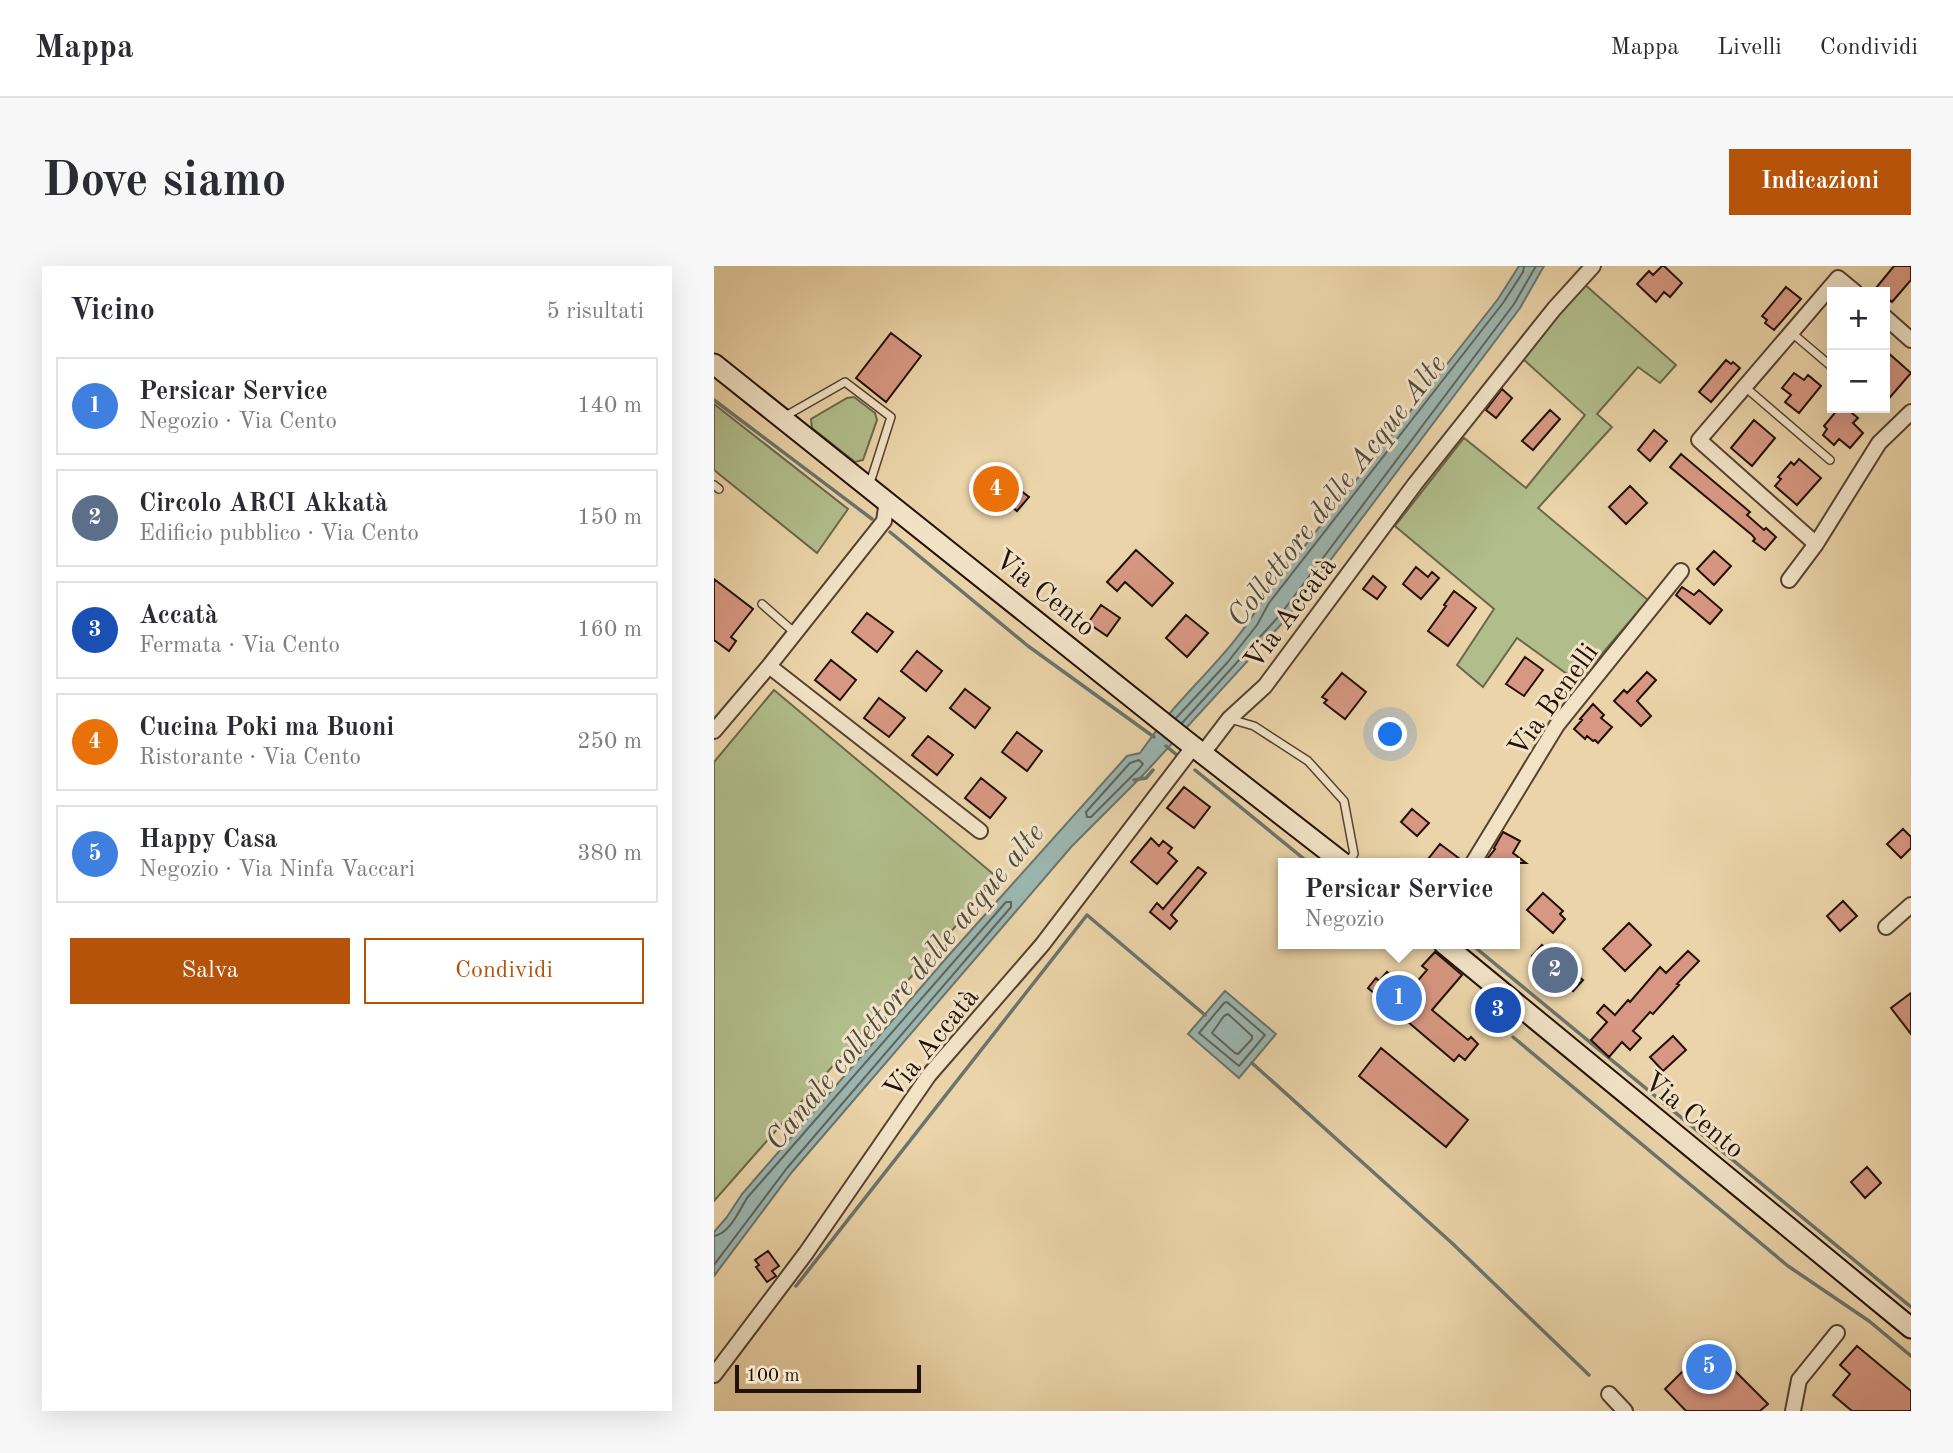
<!DOCTYPE html>
<html lang="it">
<head>
<meta charset="utf-8">
<style>
	:root { --surface:#fff; --page:#f7f7f7; --text:#2b2b33; --muted:#7c7c81; --line:#e1e1e2; --accent:#b45309 }
	body { margin:0; font-family:"Old Standard TT",serif; background:var(--page); color:var(--text) }
	.controls { position:absolute; right:21px; top:21px; display:grid; overflow:hidden; border-radius:0px; box-shadow:0 7px 28px #0002 }
	.controls button { width:63px; height:63px; display:grid; place-items:center; padding:0; border:0; border-bottom:2px solid var(--line); background:var(--surface); color:var(--text); font:35px sans-serif }
	.scale { position:absolute; left:21px; bottom:18px; width:186px; box-sizing:border-box; padding-left:7px; border:4px solid #231108; border-top:0; font-size:19px; line-height:24px; white-space:nowrap; color:#231108; -webkit-text-stroke:5px #f2e3c7; paint-order:stroke }
	.you { position:absolute; left:677px; top:469px; width:24px; height:24px; margin:-18px; border:5px solid #fff; border-radius:50%; background:#1a73e8; box-shadow:0 0 0 10px #1a73e833 }
	.badge { display:grid; place-items:center; width:46px; height:46px; border-radius:50%; background:var(--accent); color:#fff; font-size:23px; font-weight:700 }
	.pin { position:absolute; translate:-50% -50%; border:4px solid #fff; box-shadow:0 2px 7px #0006 }
	.popup { position:absolute; left:564px; top:592px; width:242px; height:91px; box-sizing:border-box; display:grid; place-content:center; border-radius:0px; background:var(--surface); filter:drop-shadow(0 2px 5px #0005); font-size:23px; white-space:nowrap; color:var(--muted) }
	.popup b { font-size:26px; color:var(--text) }
	.popup::after { content:''; position:absolute; left:50%; top:100%; margin-left:-14px; border:14px solid transparent; border-top-color:var(--surface) }
	.list { margin:0; padding:0; list-style:none }
	h2 { display:flex; justify-content:space-between; align-items:center; height:91px; margin:0; padding:0 28px; font-size:30px }
	h2 small { font-size:23px; font-weight:400; color:var(--muted) }
	.list li { display:grid; grid-template-columns:46px 1fr auto; gap:21px; align-items:center; box-sizing:border-box; height:98px; margin:0 14px 14px; padding:0 14px; border:2px solid var(--line); border-radius:0px }
	.list b { display:block; font-size:26px; white-space:nowrap }
	.list p { margin:0; font-size:23px; white-space:nowrap; color:var(--muted) }
	.list em { font-size:23px; font-style:normal; color:var(--muted) }
	.actions { display:flex; gap:14px; padding:21px 28px }
	.actions a { flex:1; padding:16px 0; border:2px solid var(--accent); border-radius:0px; text-align:center; font-size:24px; color:var(--accent) }
	.actions .main { background:var(--accent); color:#fff }
	.map { position:relative; flex:none; width:1197px; height:1145px; overflow:hidden; border-radius:0px }
	header { display:flex; align-items:center; gap:42px; box-sizing:border-box; height:98px; padding:0 35px; background:var(--surface); border-bottom:2px solid var(--line) }
	header strong { font-size:33px }
	nav { display:flex; gap:38px; margin-inline-start:auto; font-size:24px }
	.intro { display:flex; align-items:center; justify-content:space-between; box-sizing:border-box; height:168px; padding:0 42px }
	h1 { margin:0; font-size:49px }
	.button { padding:18px 32px; border-radius:0px; background:var(--accent); color:#fff; font-size:24px; font-weight:700 }
	main { display:flex; gap:42px; padding:0 42px }
	aside { flex:1; background:var(--surface); border-radius:0px; box-shadow:0 7px 28px #0002 }
	.map>svg:first-child { display:block }
</style>
</head>
<body>
<header>
<strong>Mappa</strong>
<nav><a>Mappa</a><a>Livelli</a><a>Condividi</a></nav>
</header>
<div class="intro"><h1>Dove siamo</h1><a class="button">Indicazioni</a></div>
<main>
<aside>
<h2>Vicino<small>5 risultati</small></h2>
<ul class="list">
<li><span class="badge" style="background:#3f7fe0">1</span><div><b>Persicar Service</b><p>Negozio · Via Cento</p></div><em>140 m</em></li>
<li><span class="badge" style="background:#5c6f8a">2</span><div><b>Circolo ARCI Akkatà</b><p>Edificio pubblico · Via Cento</p></div><em>150 m</em></li>
<li><span class="badge" style="background:#1a4fb4">3</span><div><b>Accatà</b><p>Fermata · Via Cento</p></div><em>160 m</em></li>
<li><span class="badge" style="background:#e8710a">4</span><div><b>Cucina Poki ma Buoni</b><p>Ristorante · Via Cento</p></div><em>250 m</em></li>
<li><span class="badge" style="background:#3f7fe0">5</span><div><b>Happy Casa</b><p>Negozio · Via Ninfa Vaccari</p></div><em>380 m</em></li>
</ul>
<div class="actions"><a class="main">Salva</a><a>Condividi</a></div>
</aside>
<div class="map">
<svg width="1197" height="1145" viewBox="0 0 1197 1145">
	<rect width="100%" height="100%" fill="#ebd4a9"/>
	<filter id="stains"><feTurbulence type="fractalNoise" baseFrequency=".00286" numOctaves="4"/><feColorMatrix values="0 0 0 0 .2 0 0 0 0 .09 0 0 0 0 .02 0 0 0 .5 -.17"/></filter>
	<radialGradient id="worn" r=".72"><stop offset=".6" stop-color="#630" stop-opacity="0"/><stop offset="1" stop-color="#630" stop-opacity=".3"/></radialGradient>
	<path fill="#b1be8c" stroke="#6a684a" stroke-width="2" d="M869 17 962 99 946 117 924 101 883 148 898 161 824 242 934 334 864 416 803 372 769 421 743 399 780 343 681 260 750 172 812 222 871 149 808 92Z
		M140 131 161 147 163 154 149 194 141 196 98 162 97 153 133 132Z
		M0 138 134 243 103 287 0 204Z
		M60 424 284 612 0 935V496Z"/>
	<path fill="#9bb6b1" stroke="#6b746d" stroke-width="2" d="M805 0H830L806 42 572 353 430 508 358 580 78 906 0 1010V966L13 951 28 928 235 689 413 490 426 487C438 471 449 454 463 439 494 404 526 374 549 333L784 33Z
		M511 725 562 768 525 812 474 768Z"/>
	<g fill="none" stroke-linecap="round" stroke-linejoin="round">
		<path stroke="#5f645c" stroke-width="2" d="M462 452 513 397 543 359 555 337 789 37 809 6 810 0
			M468 457 566 349 800 38 822 0
			M425 494 429 498 425 503 377 551H373L372 546 416 497Z
			M513 736 551 769 525 800 485 767 510 737Z
			M514 748 538 770V773L524 788 521 787 498 767 510 750Z
			M0 970C16 967 25 945 33 932L292 636H297V641L73 902 0 999"/>
		<path stroke="#6b746d" stroke-width="3.5" d="M0 134 158 253
			M176 266 314 380 440 471
			M452 480 464 490
			M481 504 595 597
			M420 514 432 512 439 504
			M757 678 1197 1041
			M799 771 1074 1000 1155 1055 1197 1090
			M538 797 739 978 875 1109
			M82 1020 373 649 491 749"/>
	</g>
	<path fill="#d79782" stroke="#231108" stroke-width="2" d="M948 0H950L968 17 956 31 950 26 942 36 923 18 935 5 939 9Z
		M1180 0H1197V14L1178 36 1171 30V26H1166L1162 22Z
		M1072 21 1087 33 1060 64 1051 57 1053 54 1048 50Z
		M177 67 207 90 172 136 142 112Z
		M1171 84 1197 107 1171 137Z
		M1012 94 1017 98 1019 96 1026 102 997 136 985 126Z
		M1080 107 1090 114 1094 109 1107 120 1085 147 1071 136 1077 129 1068 122Z
		M788 123 798 132 782 152 772 144Z
		M1132 142 1144 152 1139 157 1149 167 1136 182 1125 173 1120 179 1109 169 1113 163 1110 160 1124 143 1128 146Z
		M836 144 846 153 819 184 808 175Z
		M1040 154 1061 172 1038 200 1017 182Z
		M940 164 953 175 936 195 924 184Z
		M967 188 1036 246 1033 249 1050 264 1052 262 1062 271 1051 284 1039 275 1041 273 1038 269 956 201Z
		M1085 193 1107 212 1083 239 1061 220 1067 213 1064 211 1077 196 1080 199Z
		M283 205 290 210 293 207 305 217 302 221 315 231 303 245 271 220Z
		M916 220 933 237 912 258 895 241Z
		M422 284 459 317 438 340 411 316 403 325 393 316Z
		M1000 285 1017 300 1000 319 983 303Z
		M702 301 714 311 718 306 725 312 707 333 689 318Z
		M659 310 672 321 663 333 649 323Z
		M0 313 39 343 17 371 22 375 15 385 0 374Z
		M968 321 980 329 985 324 1008 344 996 358 962 329Z
		M740 325 762 342 734 380 714 365 732 340 730 339Z
		M387 339 406 352 393 370 374 357Z
		M153 347 179 366 163 386 138 366Z
		M472 349 494 367 473 391 452 372Z
		M203 385 228 405 212 425 187 405Z
		M811 391 829 404 810 430 792 418Z
		M117 394 142 414 126 434 101 414Z
		M933 406 942 414 923 435 937 450 927 460 900 435 910 424 913 427Z
		M628 407 652 426 631 453 610 437 613 434 608 431Z
		M251 423 276 442 261 462 236 442Z
		M165 432 191 452 175 471 150 452Z
		M879 438 890 449 887 452 898 461 884 477 881 474 879 475 873 470 871 473 860 463 868 454 866 453Z
		M303 466 328 485 313 505 288 486Z
		M214 470 239 489 223 509 198 489Z
		M267 512 292 532 276 552 251 532Z
		M470 521 496 541 480 562 453 542Z
		M698 543 715 557 703 570 687 556Z
		M1189 563 1197 571V582L1187 592 1173 578Z
		M789 566 806 575 799 587 812 597H770L781 583 780 582Z
		M437 572 445 580 449 575 458 582 454 587 463 595 443 618 417 596Z
		M726 578 750 596 749 597H711Z
		M484 601 492 607 457 649 463 655 456 663 436 646 443 637 449 643Z
		M829 627 849 645 846 648 851 653 839 667 813 644Z
		M1129 635 1143 650 1126 665 1113 650Z
		M915 657 937 679 911 705 889 683Z
		M828 679 869 714 859 725 818 690Z
		M974 685 985 695 963 718 965 719 939 748 936 746 919 765 927 772 916 784 908 776 895 791 877 774 893 756 883 747 890 739 901 749 914 734 916 736 946 701 952 707Z
		M721 686 748 709 718 744 754 774 757 771 764 778 751 794 745 789 740 795 654 722 662 712 665 715 673 706 695 725 713 704 708 700Z
		M1197 727V768L1177 742Z
		M959 770 972 784 949 805 936 791Z
		M667 782 754 854 732 881 645 810Z
		M1153 901 1167 917 1151 932 1137 916Z
		M54 985 65 1000 58 1005 62 1010 53 1016 42 1001 45 999 41 994Z
		M995 1079 1054 1138 1046 1145H972L951 1123Z
		M1143 1080 1197 1125V1145H1138L1119 1129 1136 1108 1126 1099Z"/>
	<g fill="none" stroke-linecap="round" stroke-linejoin="round">
		<defs>
			<path id="lane" d="M1078 67 1118 101
				M1031 121 1116 194
				M68 152 131 116 177 151 155 220
				M0 219 5 223
				M48 338 81 367
				M516 453 540 460 594 495 630 535 640 588 633 597"/>
			<path id="street" d="M1171 51 1197 74
				M1102 278 985 174 1124 12 1141 26
				M1075 314 1102 278 1165 177 1197 146
				M55 400 266 565
				M0 465 55 400 170 255 173 235
				M489 487 515 453 551 420 701 218 840 43 879 0
				M759 597 843 459 967 305
				M1172 661 1197 639
				M0 1109 92 987 215 809 328 679 480 480
				M895 1128 911 1145
				M1079 1145 1085 1114 1123 1067"/>
			<path id="secondary" d="M0 98 471 474 629 597
				M730 678 1197 1062"/>
		</defs>
		<use href="#lane" stroke="#554230" stroke-width="10"/>
		<use href="#street" stroke="#554230" stroke-width="18"/>
		<use href="#secondary" stroke="#231108" stroke-width="23"/>
		<use href="#lane" stroke="#f2e3c7" stroke-width="7"/>
		<use href="#street" stroke="#f2e3c7" stroke-width="14"/>
		<use href="#secondary" stroke="#f2e3c7" stroke-width="19"/>
	</g>
	<g text-anchor="middle" stroke-width="6" stroke-linejoin="round" paint-order="stroke">
		<g font-size="28" fill="#231108" stroke="#f2e3c7">
			<text transform="translate(332 326) rotate(39)" y="10">Via Cento</text>
			<text transform="translate(575 346) rotate(-53)" y="10">Via Accatà</text>
			<text transform="translate(838 433) rotate(-54)" y="10">Via Benelli</text>
			<text transform="translate(216 776) rotate(-51)" y="10">Via Accatà</text>
			<text transform="translate(981 848) rotate(39)" y="10">Via Cento</text>
		</g>
		<g font-size="30" font-style="italic" fill="#4d4b43" stroke="#f2e3c7">
			<text transform="translate(622 224) rotate(-52)" y="10">Collettore delle Acque Alte</text>
			<text transform="translate(190 720) rotate(-50)" y="10">Canale collettore delle acque alte</text>
		</g>
	</g>
	<rect width="100%" height="100%" filter="url(#stains)"/>
	<rect width="100%" height="100%" fill="url(#worn)"/>
</svg>
<div class="controls">
<button>+</button>
<button>−</button>
</div>
<div class="scale">100 m</div>
<div class="you"></div>
<div class="pin badge" style="left:685px;top:732px;background:#3f7fe0">1</div>
<div class="popup"><b>Persicar Service</b>Negozio</div>
<div class="pin badge" style="left:841px;top:704px;background:#5c6f8a">2</div>
<div class="pin badge" style="left:784px;top:744px;background:#1a4fb4">3</div>
<div class="pin badge" style="left:282px;top:223px;background:#e8710a">4</div>
<div class="pin badge" style="left:995px;top:1101px;background:#3f7fe0">5</div>
</div>
</main>
</body>
</html>
